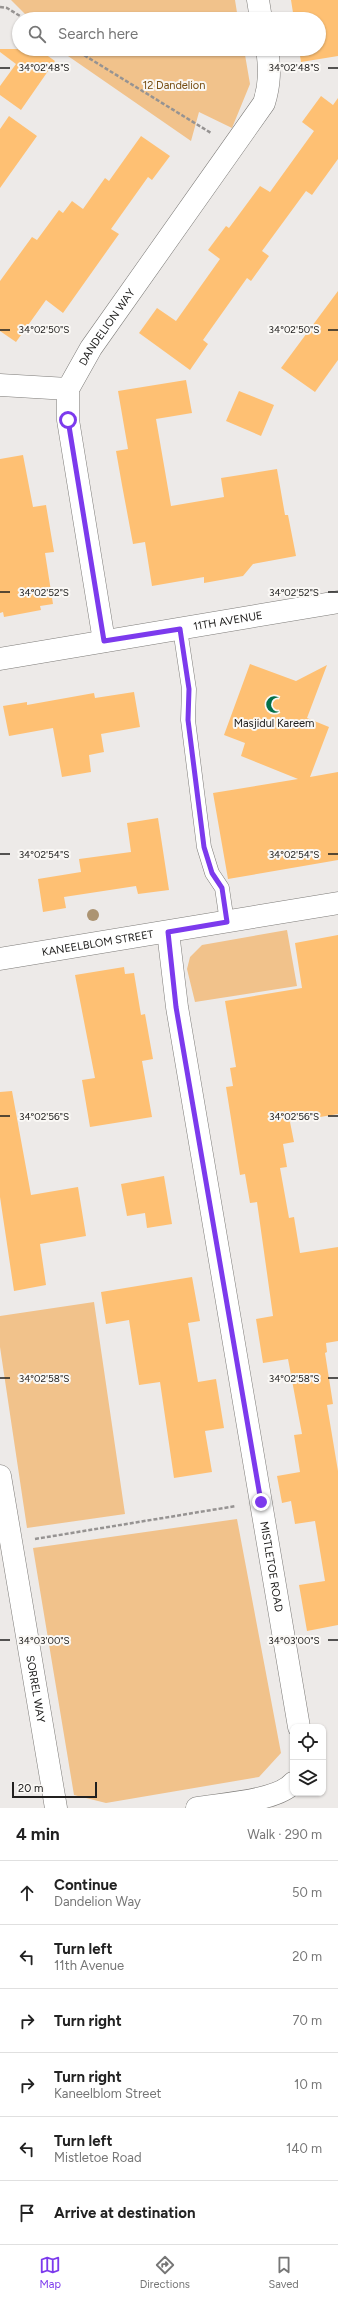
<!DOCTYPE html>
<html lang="en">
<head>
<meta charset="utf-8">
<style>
	:root { --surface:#fff; --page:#f2f2f2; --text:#222; --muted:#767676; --line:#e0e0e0; --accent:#7c3aed }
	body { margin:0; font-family:Figtree,sans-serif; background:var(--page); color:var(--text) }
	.controls { position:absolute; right:12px; bottom:12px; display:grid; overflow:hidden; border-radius:8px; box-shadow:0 1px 3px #0004 }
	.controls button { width:36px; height:36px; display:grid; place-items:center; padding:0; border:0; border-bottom:1px solid var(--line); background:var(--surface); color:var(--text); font:20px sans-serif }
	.scale { position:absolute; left:12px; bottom:10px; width:85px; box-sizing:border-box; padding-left:4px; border:2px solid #21201f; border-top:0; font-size:11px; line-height:14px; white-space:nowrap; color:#21201f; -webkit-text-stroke:3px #faf8f5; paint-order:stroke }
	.stop { position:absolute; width:12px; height:12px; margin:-9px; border:3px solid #7c3aed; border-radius:50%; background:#fff }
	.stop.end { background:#7c3aed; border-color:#fff; box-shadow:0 1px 4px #0008 }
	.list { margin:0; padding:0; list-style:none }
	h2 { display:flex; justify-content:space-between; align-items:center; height:52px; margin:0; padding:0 16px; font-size:17px }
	h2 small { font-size:13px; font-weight:400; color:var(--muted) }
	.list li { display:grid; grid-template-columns:26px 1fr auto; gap:12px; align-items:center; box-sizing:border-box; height:64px; padding:0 16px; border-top:1px solid var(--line) }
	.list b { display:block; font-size:15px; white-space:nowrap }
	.list p { margin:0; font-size:13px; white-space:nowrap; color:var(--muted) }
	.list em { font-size:13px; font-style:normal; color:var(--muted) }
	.icon { flex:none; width:22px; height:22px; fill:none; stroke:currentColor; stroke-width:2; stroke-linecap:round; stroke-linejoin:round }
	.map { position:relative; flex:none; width:338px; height:1808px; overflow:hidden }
	.search { position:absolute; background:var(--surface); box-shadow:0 1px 3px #0004; left:12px; right:12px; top:12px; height:44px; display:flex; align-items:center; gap:10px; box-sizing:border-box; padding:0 14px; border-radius:22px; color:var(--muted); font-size:15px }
	.sheet { height:436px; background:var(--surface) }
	nav { display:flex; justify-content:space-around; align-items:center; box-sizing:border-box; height:56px; border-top:1px solid var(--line); background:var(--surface); font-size:11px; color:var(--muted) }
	nav a { display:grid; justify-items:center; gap:2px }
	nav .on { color:var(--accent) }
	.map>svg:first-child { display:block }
</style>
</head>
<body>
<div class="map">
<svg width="338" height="1808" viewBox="0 0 338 1808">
	<rect width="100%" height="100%" fill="#edeae8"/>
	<path fill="#f1c28b" d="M11 0H235L238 19H30Z
		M61 49H244L250 84 232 128 199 112 191 141 68 56Z
		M287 930 297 986 195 1002 187 969 190 957 202 945Z
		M94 1302 125 1514 27 1528 0 1347V1316Z
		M237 1519 281 1753 259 1777 106 1803 74 1795 33 1548Z"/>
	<path fill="#fec073" d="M291 0H338V56L301 62 299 49H319V19H294Z
		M0 49H38L55 61 21 110 0 95V86L16 64 0 52Z
		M321 96 333 105 338 98V159L312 195 306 191 262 251 269 256 251 281 247 278 203 340 208 344 190 370 139 333 157 308 176 321 220 259 208 250 226 226 229 228 260 186 270 192 314 131 302 122Z
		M9 116 37 136 0 188V129Z
		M141 136 170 156 152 180 148 177 111 229 119 234 63 313 46 300 16 342 0 331V281L32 237 37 240 59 210 63 213 72 201 83 209 105 178 109 181Z
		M338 291V360L315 392 281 368Z
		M186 380 192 413 156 419 171 506 224 497 221 478 277 469 285 515H288L296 556 253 564 243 576 204 583V577L152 586 145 542 133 544 122 485 116 451 128 449 118 391Z
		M239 391 274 405 261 436 226 421Z
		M23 455 33 507 46 505 54 552 45 553 53 604 40 606 41 610 4 617 3 612 0 613V459Z
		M250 664 296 681 327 665 307 718 329 727 310 777 338 772V860L228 879 213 793 298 779 241 756 245 743 224 735Z
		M134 692 140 727 101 734 104 752 89 755 91 772 62 777 53 728 9 736 3 706 27 702V705L94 693 95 698Z
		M158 818 169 890 138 894 136 886 64 897 66 908 43 912 38 879 81 872 79 859 131 852 127 823Z
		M338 935V1114L290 1122 294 1142 283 1144 287 1167 280 1168 289 1218 294 1217 300 1253 338 1247V1341L326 1343 327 1352 325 1353 333 1404 327 1405 338 1471V1625L307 1631 299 1585 325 1581 315 1521 295 1524 291 1501 282 1503 277 1476 300 1472 294 1435 302 1434 288 1359 263 1363 256 1319 273 1316 257 1202 250 1203 245 1174 240 1175 226 1087 233 1086 230 1068 236 1067 225 1001 302 988 295 943Z
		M124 967 125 974 134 973 141 1015 145 1014 153 1059 142 1061 152 1117 90 1127 82 1080 95 1078 75 975Z
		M12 1091 31 1195 78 1187 86 1236 40 1244 46 1285 14 1291 0 1197V1092Z
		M164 1176 172 1224 147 1228 145 1213 127 1216 121 1184Z
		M192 1277 200 1321 188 1323 198 1382 216 1379 224 1428 205 1431 212 1472 174 1478 160 1382 139 1385 129 1320 106 1324 101 1292Z"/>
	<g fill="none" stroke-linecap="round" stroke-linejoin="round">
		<defs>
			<path id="service" d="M180 629 189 689 188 720 204 847 212 873 222 888 227 922"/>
			<g id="minor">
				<path d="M258 0 261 19"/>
				<path d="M0 385 68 389"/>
				<path id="s1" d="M104 641 68 420V389L91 348 264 103C270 84 270 69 267 49"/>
				<path id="s2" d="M0 659 338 602"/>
				<path id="s3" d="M168 932 177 1007 299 1727"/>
				<path id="s4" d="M0 959 338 903"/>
				<path id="s5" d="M0 1476 56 1808"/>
				<path d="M197 1808C221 1804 277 1801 293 1783"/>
			</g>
		</defs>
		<use href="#service" stroke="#7d7b78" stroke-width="15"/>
		<use href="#minor" stroke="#7d7b78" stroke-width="23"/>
		<path stroke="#969392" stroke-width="2.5" stroke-dasharray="4 2" stroke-linecap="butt" d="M0 7 7 8 25 19
			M74 49 211 133
			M35 1539 236 1506"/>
		<use href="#service" stroke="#fff" stroke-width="14"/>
		<use href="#minor" stroke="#fff" stroke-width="22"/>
	</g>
	<circle fill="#ac9472" cx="93" cy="915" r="6"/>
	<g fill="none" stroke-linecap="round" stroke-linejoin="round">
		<path stroke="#7c3aed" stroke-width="5" d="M68 420 104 641 180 629 189 689 188 720 204 847 212 873 222 888 227 922 168 932 176 1007 261 1502"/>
	</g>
	<path fill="none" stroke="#21201f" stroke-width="1.5" d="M0 68H10M328 68H338M0 330H10M328 330H338M0 592H10M328 592H338M0 854H10M328 854H338M0 1116H10M328 1116H338M0 1378H10M328 1378H338M0 1640H10M328 1640H338"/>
	<defs>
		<symbol id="mosque-bare" viewBox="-9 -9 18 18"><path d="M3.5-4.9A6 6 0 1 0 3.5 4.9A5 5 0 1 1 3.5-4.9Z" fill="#047049" stroke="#faf8f5" stroke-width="2.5" paint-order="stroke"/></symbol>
	</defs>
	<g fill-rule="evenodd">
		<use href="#mosque-bare" x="262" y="692" width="25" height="25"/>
	</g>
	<g text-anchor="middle" stroke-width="4" stroke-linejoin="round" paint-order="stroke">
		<g font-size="11" fill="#764d12" stroke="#faf8f5">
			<text x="174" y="89">12 Dandelion</text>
		</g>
		<g font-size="11" fill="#21201f" stroke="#faf8f5">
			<text dy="4" stroke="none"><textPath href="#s1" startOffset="328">DANDELION WAY</textPath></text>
			<text dy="4" stroke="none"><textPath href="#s2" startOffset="231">11TH AVENUE</textPath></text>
			<text dy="4" stroke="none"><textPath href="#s4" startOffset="99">KANEELBLOM STREET</textPath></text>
			<text dy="4" stroke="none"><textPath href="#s3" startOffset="643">MISTLETOE ROAD</textPath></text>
			<text dy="4" stroke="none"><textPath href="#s5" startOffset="216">SORREL WAY</textPath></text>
		</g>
		<g font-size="11" fill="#21201f" stroke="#faf8f5">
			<text x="274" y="727">Masjidul Kareem</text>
		</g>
	</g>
	<g font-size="10" text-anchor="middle" fill="#21201f" stroke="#faf8f5" stroke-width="4" stroke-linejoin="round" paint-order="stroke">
		<text x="44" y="71">34°02'48"S</text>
		<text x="294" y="71">34°02'48"S</text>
		<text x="44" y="333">34°02'50"S</text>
		<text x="294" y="333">34°02'50"S</text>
		<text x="44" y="596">34°02'52"S</text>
		<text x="294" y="596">34°02'52"S</text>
		<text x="44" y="858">34°02'54"S</text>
		<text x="294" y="858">34°02'54"S</text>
		<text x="44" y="1120">34°02'56"S</text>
		<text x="294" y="1120">34°02'56"S</text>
		<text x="44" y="1382">34°02'58"S</text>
		<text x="294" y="1382">34°02'58"S</text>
		<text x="44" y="1644">34°03'00"S</text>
		<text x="294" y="1644">34°03'00"S</text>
	</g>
</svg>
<div class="controls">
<button><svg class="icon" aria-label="locate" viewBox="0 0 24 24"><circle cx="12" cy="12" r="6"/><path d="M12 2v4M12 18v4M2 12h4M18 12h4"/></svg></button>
<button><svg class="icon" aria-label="layers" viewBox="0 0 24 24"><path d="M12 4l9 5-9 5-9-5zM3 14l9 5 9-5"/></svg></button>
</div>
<div class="scale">20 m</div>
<div class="stop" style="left:68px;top:420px"></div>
<div class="stop end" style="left:261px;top:1502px"></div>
<div class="search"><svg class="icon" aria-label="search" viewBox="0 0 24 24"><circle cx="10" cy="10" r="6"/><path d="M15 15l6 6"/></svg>Search here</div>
</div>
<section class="sheet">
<h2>4 min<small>Walk · 290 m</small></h2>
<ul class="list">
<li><svg class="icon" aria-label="ahead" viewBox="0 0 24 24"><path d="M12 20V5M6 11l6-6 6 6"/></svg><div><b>Continue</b><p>Dandelion Way</p></div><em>50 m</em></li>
<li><svg class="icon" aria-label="left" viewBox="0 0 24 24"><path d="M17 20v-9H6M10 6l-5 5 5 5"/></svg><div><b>Turn left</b><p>11th Avenue</p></div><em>20 m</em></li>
<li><svg class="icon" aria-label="right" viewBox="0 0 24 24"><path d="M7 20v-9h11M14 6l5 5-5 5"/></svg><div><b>Turn right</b></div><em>70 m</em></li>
<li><svg class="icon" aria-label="right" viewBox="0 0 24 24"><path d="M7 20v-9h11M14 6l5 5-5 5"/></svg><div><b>Turn right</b><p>Kaneelblom Street</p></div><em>10 m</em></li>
<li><svg class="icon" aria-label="left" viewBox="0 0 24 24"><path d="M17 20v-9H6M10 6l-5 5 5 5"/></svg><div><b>Turn left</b><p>Mistletoe Road</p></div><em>140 m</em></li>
<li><svg class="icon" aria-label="arrive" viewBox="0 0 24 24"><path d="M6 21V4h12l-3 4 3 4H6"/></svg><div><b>Arrive at destination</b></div></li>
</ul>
</section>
<nav>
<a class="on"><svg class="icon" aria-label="map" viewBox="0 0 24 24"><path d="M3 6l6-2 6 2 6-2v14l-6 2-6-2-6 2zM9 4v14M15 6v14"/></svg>Map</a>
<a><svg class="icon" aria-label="directions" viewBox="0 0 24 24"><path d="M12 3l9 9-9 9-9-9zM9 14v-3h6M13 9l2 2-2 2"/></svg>Directions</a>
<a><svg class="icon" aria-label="saved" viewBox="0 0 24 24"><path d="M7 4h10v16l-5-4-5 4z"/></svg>Saved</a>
</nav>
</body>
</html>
